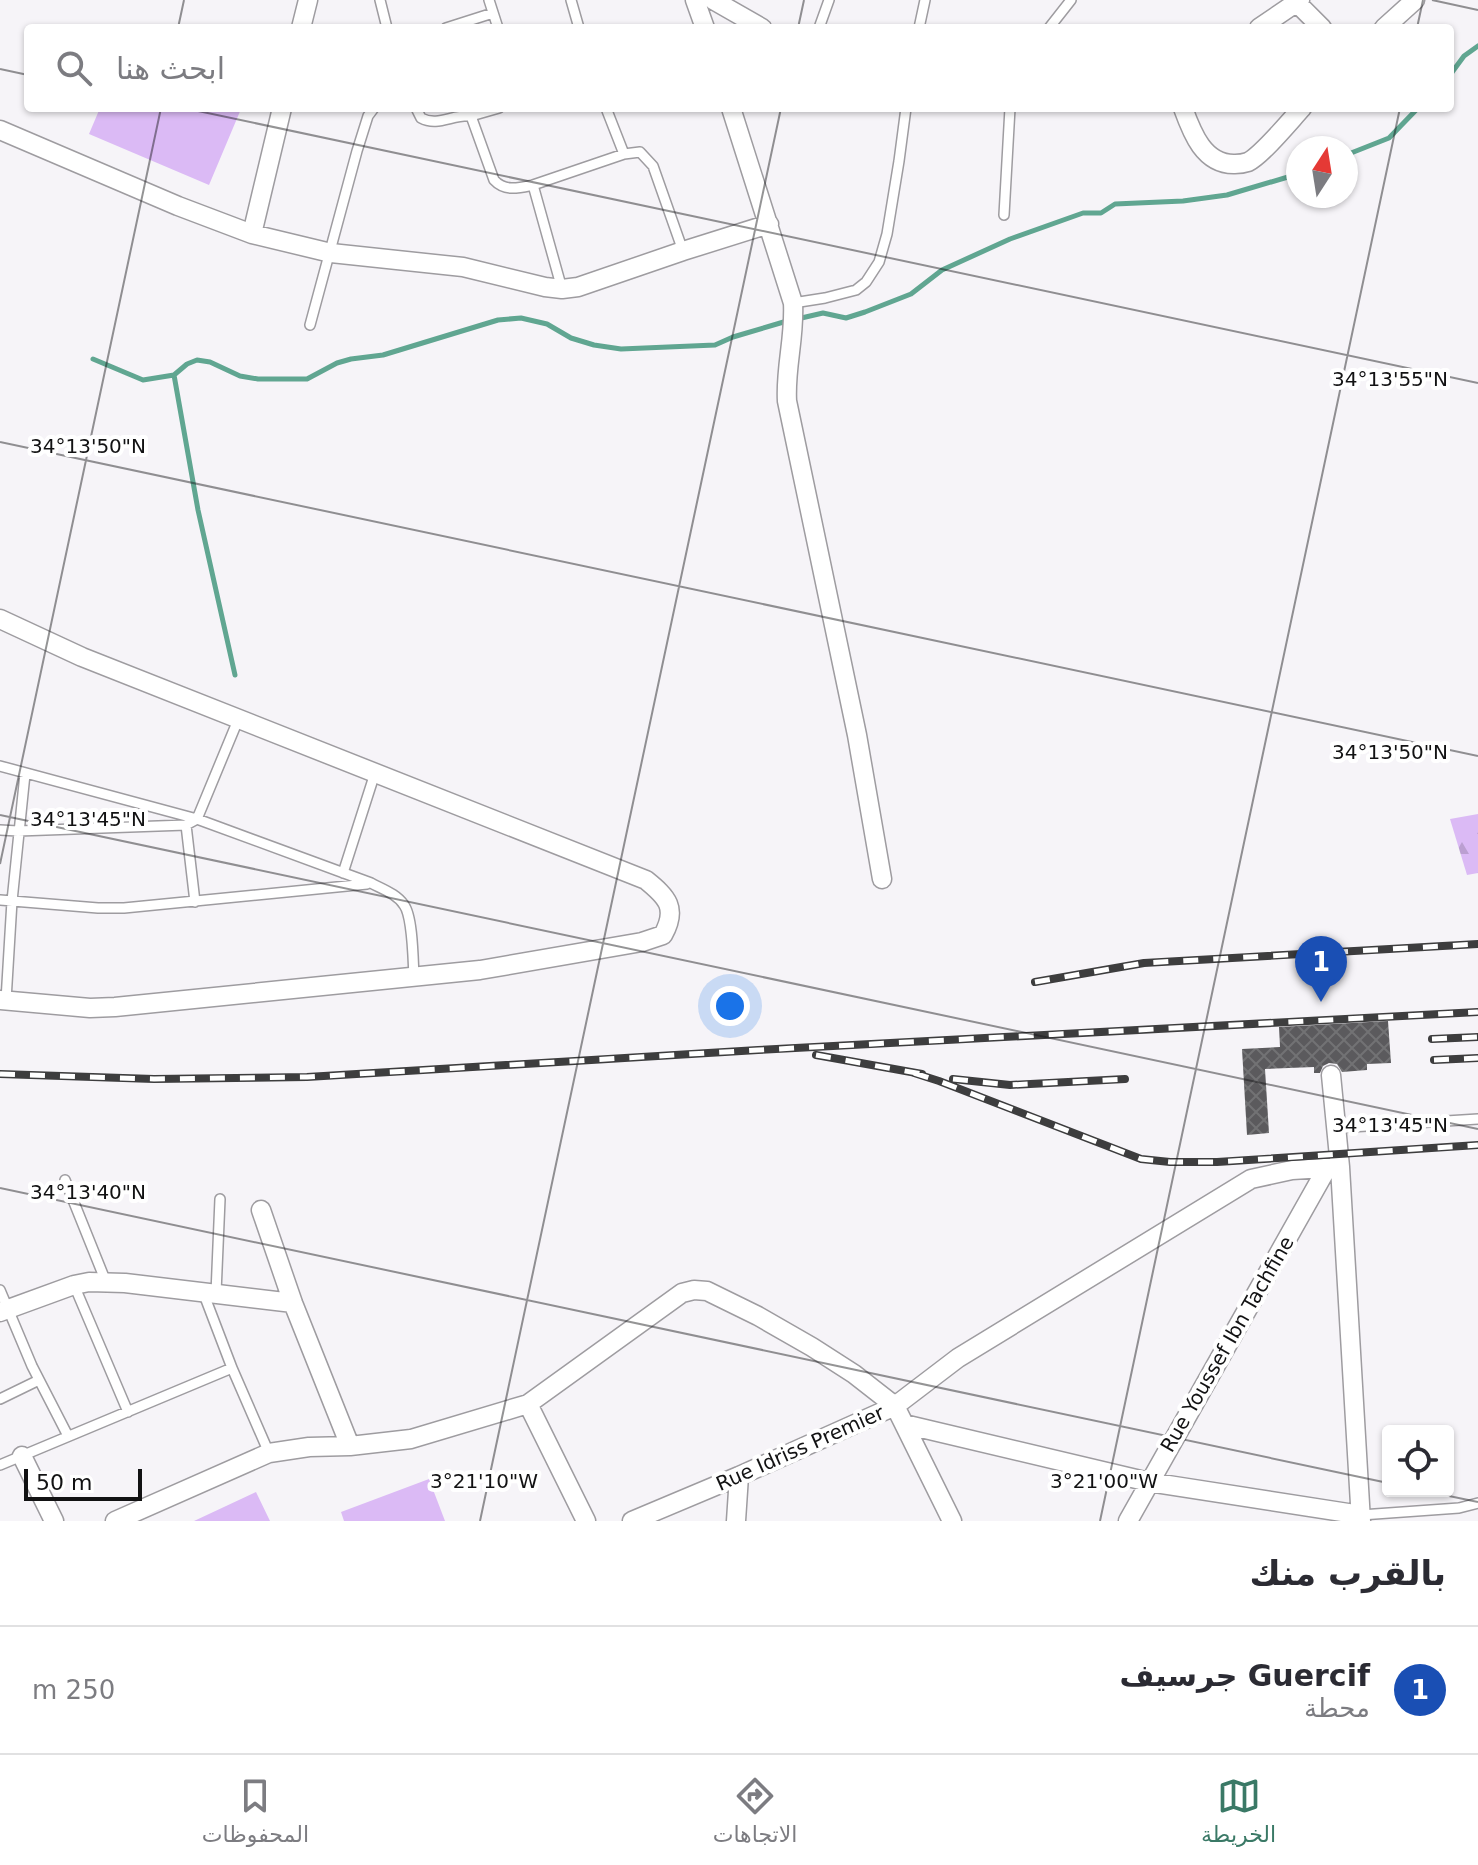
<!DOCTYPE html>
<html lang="ar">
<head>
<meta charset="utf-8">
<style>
	:root { --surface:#fff; --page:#f7f7f7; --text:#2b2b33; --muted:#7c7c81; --line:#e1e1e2; --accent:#3a7966 }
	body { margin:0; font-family:"DejaVu Sans","Noto Naskh Arabic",sans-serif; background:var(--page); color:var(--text); direction:rtl }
	.controls { position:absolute; right:24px; bottom:24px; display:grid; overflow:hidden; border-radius:8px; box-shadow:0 2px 6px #0004 }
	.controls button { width:72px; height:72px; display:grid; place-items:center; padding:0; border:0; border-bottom:2px solid var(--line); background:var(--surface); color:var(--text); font:40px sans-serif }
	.compass { position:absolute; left:1286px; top:136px; width:72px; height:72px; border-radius:50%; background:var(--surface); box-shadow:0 2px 6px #0004; rotate:12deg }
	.scale { position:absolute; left:24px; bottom:20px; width:118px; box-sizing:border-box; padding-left:8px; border:4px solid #121213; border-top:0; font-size:22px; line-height:28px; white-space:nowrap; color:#121213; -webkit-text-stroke:6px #fff; paint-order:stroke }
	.you { position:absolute; left:730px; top:1006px; width:28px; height:28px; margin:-20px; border:6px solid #fff; border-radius:50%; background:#1a73e8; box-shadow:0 0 0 12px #1a73e833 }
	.badge { display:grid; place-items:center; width:52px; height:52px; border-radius:50%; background:var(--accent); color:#fff; font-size:26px; font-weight:700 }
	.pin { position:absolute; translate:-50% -66px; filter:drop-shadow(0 2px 4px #0008) }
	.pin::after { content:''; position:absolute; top:42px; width:28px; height:24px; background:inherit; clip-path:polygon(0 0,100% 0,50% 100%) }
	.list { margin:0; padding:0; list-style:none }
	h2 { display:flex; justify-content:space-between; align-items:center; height:104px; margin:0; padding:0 32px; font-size:34px }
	h2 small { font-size:26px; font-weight:400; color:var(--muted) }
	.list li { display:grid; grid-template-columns:52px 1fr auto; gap:24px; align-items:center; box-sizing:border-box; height:128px; padding:0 32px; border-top:2px solid var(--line) }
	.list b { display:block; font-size:30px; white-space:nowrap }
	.list p { margin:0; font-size:26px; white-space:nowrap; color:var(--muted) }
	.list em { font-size:26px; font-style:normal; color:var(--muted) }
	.icon { flex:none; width:44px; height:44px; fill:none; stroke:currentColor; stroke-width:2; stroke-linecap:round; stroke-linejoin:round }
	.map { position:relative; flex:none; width:1478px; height:1521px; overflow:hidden; direction:ltr }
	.search { position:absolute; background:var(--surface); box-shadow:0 2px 6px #0004; left:24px; right:24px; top:24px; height:88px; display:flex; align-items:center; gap:20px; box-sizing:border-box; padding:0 28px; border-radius:8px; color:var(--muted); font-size:30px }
	.sheet { height:232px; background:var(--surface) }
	nav { display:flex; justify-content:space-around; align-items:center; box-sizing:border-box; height:112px; border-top:2px solid var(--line); background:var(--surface); font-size:22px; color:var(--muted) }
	nav a { display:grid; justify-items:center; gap:4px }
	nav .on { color:var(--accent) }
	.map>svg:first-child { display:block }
</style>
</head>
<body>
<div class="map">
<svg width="1478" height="1521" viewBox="0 0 1478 1521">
	<defs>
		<pattern id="forest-firs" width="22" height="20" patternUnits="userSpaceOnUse" patternTransform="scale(2)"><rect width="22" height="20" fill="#dbbaf5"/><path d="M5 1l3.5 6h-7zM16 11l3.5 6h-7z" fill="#bb9fd1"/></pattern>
		<pattern id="building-cross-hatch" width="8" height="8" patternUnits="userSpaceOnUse" patternTransform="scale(2)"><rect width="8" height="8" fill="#5b5a5d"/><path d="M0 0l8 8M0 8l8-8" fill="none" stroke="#727274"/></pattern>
	</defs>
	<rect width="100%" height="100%" fill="#f6f4f8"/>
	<path fill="url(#forest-firs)" d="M1478 814V873L1467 875 1450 819Z"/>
	<path fill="#dbbaf5" d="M100 108H240L241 109 209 185 89 134Z
		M429 1479 445 1521H344L341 1512Z
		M256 1492 270 1521H194Z"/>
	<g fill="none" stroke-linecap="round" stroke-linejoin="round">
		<path stroke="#60a691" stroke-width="5" d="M1450 75 1464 56 1478 46
			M1346 155 1389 138 1418 108
			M797 319 823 313 846 318 865 312 911 294 942 270 1010 239 1083 213H1101L1115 204 1183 201 1227 195 1298 174
			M93 359 143 380 174 375 187 364 197 360 210 362 240 376 258 379H307L337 363 351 359 383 355 498 320 521 318 547 324 571 338 594 345 621 349 715 345 733 337 787 321
			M174 375 198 510 235 675"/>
	</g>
	<path fill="url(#building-cross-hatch)" d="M1388 1021 1391 1063 1367 1064V1070L1342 1072 1337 1064 1329 1063 1323 1066 1320 1073H1314V1067L1265 1069 1269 1133 1247 1135 1242 1049 1280 1047 1279 1027Z"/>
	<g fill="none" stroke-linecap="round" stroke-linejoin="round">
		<defs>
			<path id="service" d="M380 0 387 28
				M489 0 498 28
				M571 0 579 28
				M446 28 493 13
				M819 28 829 0
				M919 28 925 0
				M1049 28 1071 0
				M416 108 421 118C438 127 453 114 471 116L494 180C505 192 519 188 533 185L562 289
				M606 108 624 154
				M471 116 499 108
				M533 185 624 154 640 152 653 166 683 251
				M1004 215 1010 108
				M793 303 825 298 856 290 866 282 879 262 887 234 899 161 906 108
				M310 325 357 151 368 116 374 108
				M0 766 197 819 371 883C382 889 397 894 404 905 413 917 413 961 414 977
				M186 825 195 902
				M0 830 18 831 186 825 197 819 238 720
				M343 873 375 773
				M0 900 98 908H124L367 884
				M6 1000 12 901 25 774
				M1335 1128 1478 1119
				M65 1180 106 1282
				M74 1285 128 1412
				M0 1290 32 1366 68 1436
				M203 1292 232 1368 269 1453
				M216 1293 220 1199
				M0 1399 39 1380
				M0 1465 232 1368
				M1361 1515 1459 1508 1478 1503"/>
			<path id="minor" d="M695 0 705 28
				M713 0 762 28
				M1297 3 1322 28
				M301 28 308 0
				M1259 28 1300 0
				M1384 28 1415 0
				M731 108 793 303C795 337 785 368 787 401L857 735 882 879
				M1183 108C1192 133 1204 165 1235 164 1238 164 1245 163 1248 162 1262 155 1290 121 1302 108
				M0 130 178 206 252 234 331 253 463 267 545 287 562 289 578 287 683 251 769 224
				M252 234 282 108
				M0 619 82 657 646 880C667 897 678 908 663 935L642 942 480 970 115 1007 90 1008 0 1000
				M1331 1075 1340 1167 1361 1521
				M261 1210 293 1303 350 1446
				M0 1312 74 1285 89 1282 125 1283 293 1303
				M528 1404 586 1521
				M904 1424 952 1521
				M22 1456 54 1521
				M115 1521 269 1453 309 1447 350 1446 411 1439 528 1404 682 1293 694 1290 707 1291 758 1316 812 1347 854 1374 895 1406 904 1424 1149 1482 1361 1515
				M632 1521 739 1476 895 1406 958 1358 1251 1179 1292 1170 1340 1167
				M736 1521 739 1476
				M1128 1521 1327 1168"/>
		</defs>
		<use href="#service" stroke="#9e9ca0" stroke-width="12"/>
		<use href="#minor" stroke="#9e9ca0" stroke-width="21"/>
		<use href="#service" stroke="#fff" stroke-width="9"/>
		<use href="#minor" stroke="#fff" stroke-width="18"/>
		<defs>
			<path id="rail" d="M1035 982 1144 963 1478 944
				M1432 1039 1478 1037
				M816 1055 922 1074
				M1434 1060 1478 1058
				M914 1073 939 1081 1141 1159 1170 1162H1217L1478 1145
				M0 1074 154 1079 307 1077 758 1050 1478 1012
				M953 1079 1010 1085 1125 1079"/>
		</defs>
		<use href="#rail" stroke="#3d3d3e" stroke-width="8"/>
		<use href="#rail" stroke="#fff" stroke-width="5" stroke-dasharray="15" stroke-linecap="butt"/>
	</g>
	<path fill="none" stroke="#121213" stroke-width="2" stroke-opacity="0.45" d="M1432 0 1478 10M178 28 184 0M798 28 804 0M1417 28 1423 0M0 69 28 75M184 108 1478 383M0 442 1478 756M0 815 1478 1129M0 864 161 108M0 1188 1388 1483M1425 1491 1478 1502M480 1521 781 108M1100 1521 1400 108"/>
	<g text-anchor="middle" stroke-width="8" stroke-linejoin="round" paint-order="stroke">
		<g font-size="20" fill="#121213" stroke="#fff">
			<text transform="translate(1227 1344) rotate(-60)" y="7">Rue Youssef Ibn Tachfine</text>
			<text transform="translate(800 1448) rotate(-24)" y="7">Rue Idriss Premier</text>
		</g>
	</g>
	<g font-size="20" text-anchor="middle" fill="#121213" stroke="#fff" stroke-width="8" stroke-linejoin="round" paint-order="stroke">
		<text x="1390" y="386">34°13'55"N</text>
		<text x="88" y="453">34°13'50"N</text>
		<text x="1390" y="759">34°13'50"N</text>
		<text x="88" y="826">34°13'45"N</text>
		<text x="1390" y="1132">34°13'45"N</text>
		<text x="88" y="1199">34°13'40"N</text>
		<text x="484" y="1488">3°21'10"W</text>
		<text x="1104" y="1488">3°21'00"W</text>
	</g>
</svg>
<div class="controls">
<button><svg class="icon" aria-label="locate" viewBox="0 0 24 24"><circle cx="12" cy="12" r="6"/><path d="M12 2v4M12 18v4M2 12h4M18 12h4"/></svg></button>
</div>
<svg class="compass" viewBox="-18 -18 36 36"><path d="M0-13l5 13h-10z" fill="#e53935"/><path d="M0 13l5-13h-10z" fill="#7c7c81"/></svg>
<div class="scale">50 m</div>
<div class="you"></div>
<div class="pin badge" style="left:1321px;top:1002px;background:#1a4fb4">1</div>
<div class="search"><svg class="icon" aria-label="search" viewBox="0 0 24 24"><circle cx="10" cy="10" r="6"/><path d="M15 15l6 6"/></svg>ابحث هنا</div>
</div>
<section class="sheet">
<h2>بالقرب منك<small></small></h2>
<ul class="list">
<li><span class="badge" style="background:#1a4fb4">1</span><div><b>Guercif جرسيف</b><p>محطة</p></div><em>250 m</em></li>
</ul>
</section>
<nav>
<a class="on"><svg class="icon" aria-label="map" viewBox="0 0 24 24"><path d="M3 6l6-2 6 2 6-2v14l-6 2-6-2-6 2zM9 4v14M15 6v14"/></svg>الخريطة</a>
<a><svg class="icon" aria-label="directions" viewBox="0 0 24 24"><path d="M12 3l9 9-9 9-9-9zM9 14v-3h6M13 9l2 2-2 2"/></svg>الاتجاهات</a>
<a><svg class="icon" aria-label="saved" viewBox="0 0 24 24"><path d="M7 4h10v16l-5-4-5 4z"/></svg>المحفوظات</a>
</nav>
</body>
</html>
